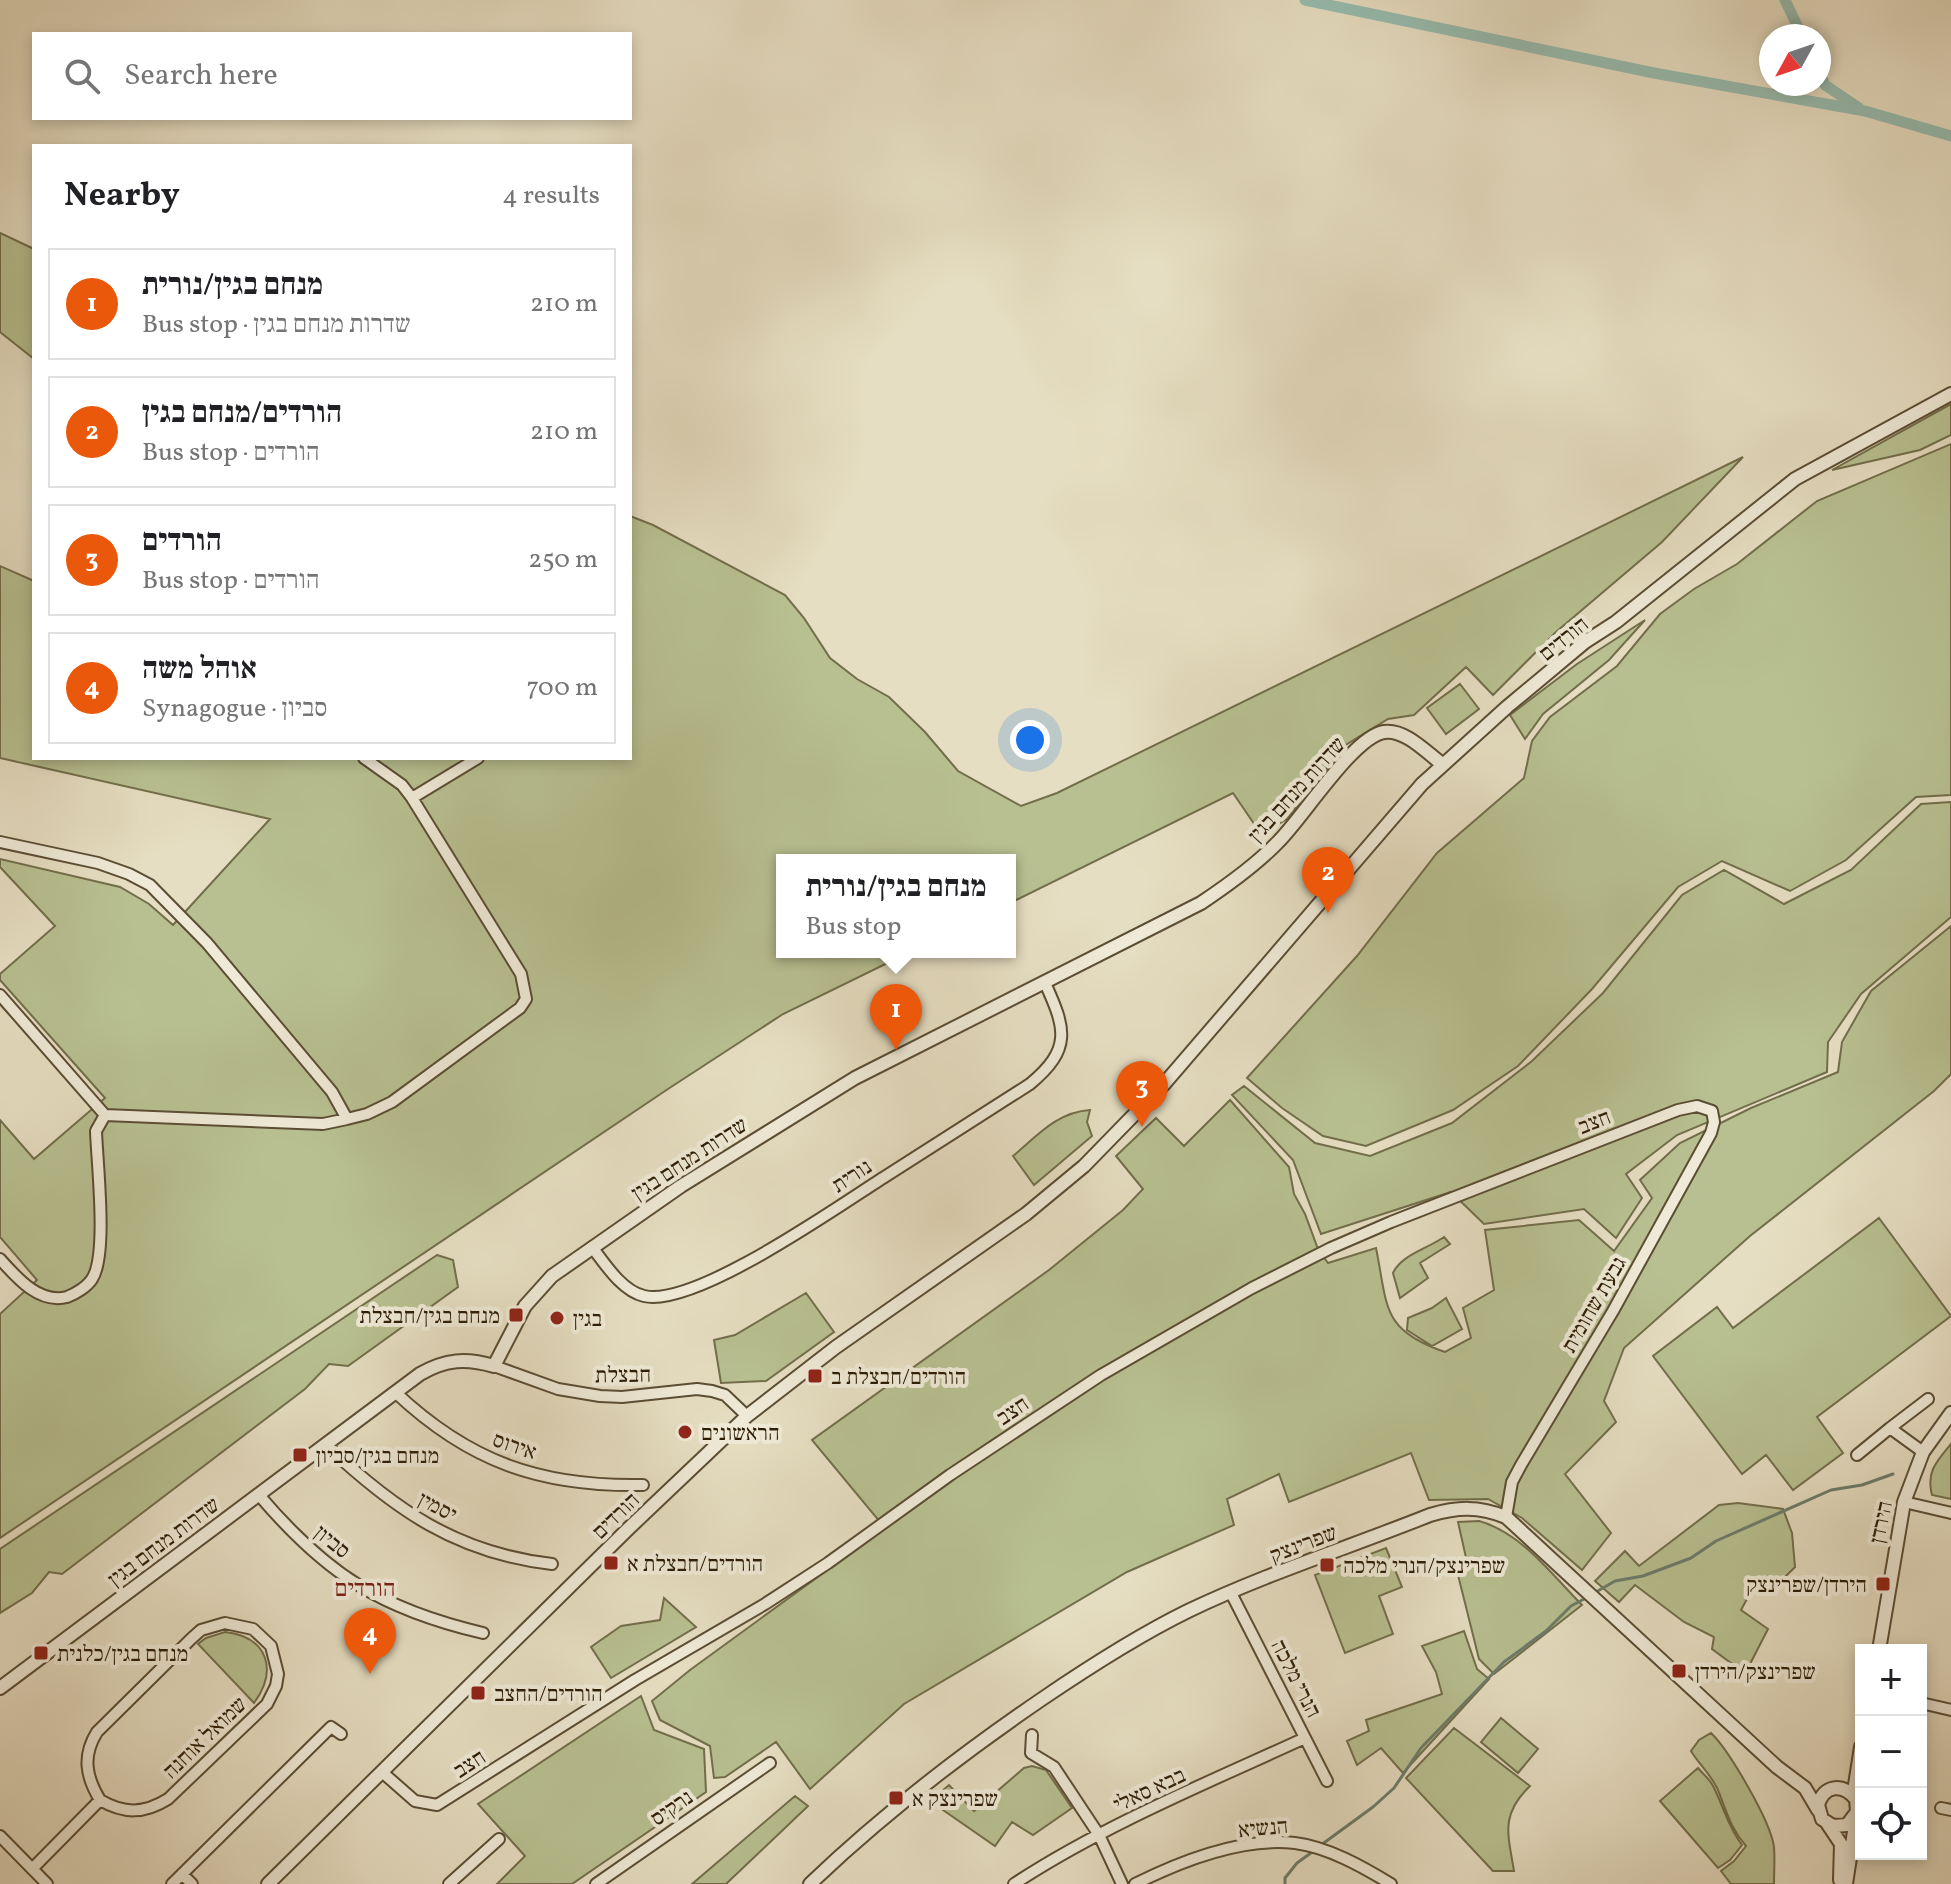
<!DOCTYPE html>
<html lang="en">
<head>
<meta charset="utf-8">
<style>
	:root { --surface:#fff; --page:#f2f2f2; --text:#202124; --muted:#757577; --line:#e0e0e0; --accent:#ea580c }
	body { margin:0; font-family:Vollkorn,"Frank Ruhl Libre",serif; background:var(--page); color:var(--text) }
	.controls { position:absolute; right:24px; bottom:24px; display:grid; overflow:hidden; border-radius:0px; box-shadow:0 4px 12px #0003 }
	.controls button { width:72px; height:72px; display:grid; place-items:center; padding:0; border:0; border-bottom:2px solid var(--line); background:var(--surface); color:var(--text); font:40px sans-serif }
	.compass { position:absolute; left:1759px; top:24px; width:72px; height:72px; border-radius:50%; background:var(--surface); box-shadow:0 4px 12px #0003; rotate:230deg }
	.you { position:absolute; left:1030px; top:740px; width:28px; height:28px; margin:-20px; border:6px solid #fff; border-radius:50%; background:#1a73e8; box-shadow:0 0 0 12px #1a73e833 }
	.badge { display:grid; place-items:center; width:52px; height:52px; border-radius:50%; background:var(--accent); color:#fff; font-size:26px; font-weight:700 }
	.pin { position:absolute; translate:-50% -66px; filter:drop-shadow(0 2px 4px #0008) }
	.pin::after { content:''; position:absolute; top:42px; width:28px; height:24px; background:inherit; clip-path:polygon(0 0,100% 0,50% 100%) }
	.popup { position:absolute; left:776px; top:854px; width:240px; height:104px; box-sizing:border-box; display:grid; place-content:center; border-radius:0px; background:var(--surface); filter:drop-shadow(0 2px 6px #0005); font-size:26px; white-space:nowrap; color:var(--muted) }
	.popup b { font-size:30px; color:var(--text) }
	.popup::after { content:''; position:absolute; left:50%; top:100%; margin-left:-16px; border:16px solid transparent; border-top-color:var(--surface) }
	.list { margin:0; padding:0; list-style:none }
	h2 { display:flex; justify-content:space-between; align-items:center; height:104px; margin:0; padding:0 32px; font-size:34px }
	h2 small { font-size:26px; font-weight:400; color:var(--muted) }
	.list li { display:grid; grid-template-columns:52px 1fr auto; gap:24px; align-items:center; box-sizing:border-box; height:112px; margin:0 16px 16px; padding:0 16px; border:2px solid var(--line); border-radius:0px }
	.list b { display:block; font-size:30px; white-space:nowrap }
	.list p { margin:0; font-size:26px; white-space:nowrap; color:var(--muted) }
	.list em { font-size:26px; font-style:normal; color:var(--muted) }
	.icon { flex:none; width:44px; height:44px; fill:none; stroke:currentColor; stroke-width:2; stroke-linecap:round; stroke-linejoin:round }
	.map { position:relative; flex:none; width:1951px; height:1884px; overflow:hidden }
	.search { position:absolute; background:var(--surface); box-shadow:0 4px 12px #0003; left:32px; top:32px; width:600px; height:88px; display:flex; align-items:center; gap:20px; box-sizing:border-box; padding:0 28px; border-radius:0px; color:var(--muted); font-size:30px }
	.panel { position:absolute; background:var(--surface); box-shadow:0 4px 12px #0003; left:32px; top:144px; width:600px; height:616px; border-radius:0px }
	.map>svg:first-child { display:block }
</style>
</head>
<body>
<div class="map">
<svg width="1951" height="1884" viewBox="0 0 1951 1884">
	<rect width="100%" height="100%" fill="#e6dec2"/>
	<filter id="stains"><feTurbulence type="fractalNoise" baseFrequency=".0025" numOctaves="4"/><feColorMatrix values="0 0 0 0 .2 0 0 0 0 .09 0 0 0 0 .02 0 0 0 .5 -.17"/></filter>
	<radialGradient id="worn" r=".72"><stop offset=".6" stop-color="#630" stop-opacity="0"/><stop offset="1" stop-color="#630" stop-opacity=".3"/></radialGradient>
	<path fill="#b8c091" stroke="#726e4b" stroke-width="2" d="M0 233 34 249V359L0 332Z
		M1951 404V435L1920 450 1832 470Z
		M1951 444V795L1916 797 1846 860 1790 891 1722 861 1678 887 1592 989 1518 1066 1453 1110 1366 1146 1323 1136 1282 1108 1247 1078 1357 956 1437 853 1524 778 1532 741 1550 717 1617 666 1660 614 1694 589 1737 564 1817 501Z
		M1743 457 1662 542 1556 632 1493 695 1466 667 1414 715 1388 719 1344 746 1287 819 1261 834 1233 793 1010 903V860H782V952H910L783 1014 668 1089 0 1538V1314L37 1280 0 1237V1120L34 1159 105 1098 0 980V974L55 926 0 867V859L120 887 149 904 173 925 270 819 0 758V566L34 581V758H630V516L653 525 785 595 804 618 830 658 857 679 889 697 925 732 958 771 1021 806 1057 793Z
		M1645 620 1609 660 1543 714 1525 739 1510 715 1577 664Z
		M1460 684 1479 709 1446 734 1427 708Z
		M1951 802V917L1861 994 1828 1042 1827 1072 1677 1135 1626 1174 1642 1198 1616 1238 1584 1209 1484 1224 1451 1192 1321 1234 1293 1160 1232 1095 1244 1086 1315 1143 1370 1156 1452 1123 1532 1061 1603 993 1682 895 1724 870 1784 904 1851 870 1921 804Z
		M1951 926V1074L1934 1091 1750 1236 1624 1348 1604 1401 1616 1422 1565 1474 1611 1533 1582 1570 1522 1518 1488 1499 1429 1500 1411 1453 1289 1502 1279 1474 1227 1499 1234 1525 1127 1572 904 1704 810 1789 776 1742 725 1777 714 1778 710 1746 660 1720 652 1701 690 1670 885 1528 812 1440 1049 1270 1123 1210 1143 1189 1116 1156 1156 1118 1184 1146 1230 1100 1289 1167 1294 1194 1305 1214 1318 1249 1328 1263 1376 1248C1388 1307 1381 1330 1445 1352L1471 1338 1463 1308 1494 1290 1485 1230 1579 1220 1614 1251 1652 1198 1640 1180 1680 1143 1751 1108 1838 1072 1842 1042 1871 991Z
		M1090 1110 1087 1122 1092 1136 1034 1185 1013 1156C1037 1136 1057 1112 1090 1110Z
		M1879 1218 1951 1316 1817 1417 1843 1453 1793 1490 1766 1455 1742 1474 1653 1356 1717 1307 1733 1328Z
		M1444 1237 1450 1244 1420 1263 1428 1278 1400 1298 1393 1273C1401 1255 1427 1249 1444 1237Z
		M437 1255 453 1260 458 1287 348 1366 329 1364 305 1389 62 1574 49 1572 32 1593 0 1613V1549Z
		M806 1293 834 1332 766 1381 721 1383 714 1340 735 1335Z
		M1446 1298 1462 1329 1432 1346 1407 1330 1408 1318 1432 1308Z
		M1951 1444V1499L1932 1495C1926 1472 1936 1462 1951 1444Z
		M1738 1503 1783 1509 1792 1533 1795 1567 1781 1581 1765 1577 1754 1586 1741 1610 1768 1629 1750 1664 1735 1666 1712 1649 1714 1637 1684 1622 1635 1585 1619 1602 1595 1581 1625 1551 1639 1566 1719 1505Z
		M1479 1521C1522 1533 1552 1575 1582 1605L1494 1674 1479 1659 1455 1563 1467 1562 1458 1522Z
		M1386 1548 1402 1587 1379 1596 1393 1634 1345 1653 1315 1575Z
		M664 1598 696 1627 611 1678 591 1647 621 1626 660 1620Z
		M1464 1631 1477 1669 1489 1679 1403 1773 1381 1748 1357 1765 1347 1741 1369 1731 1366 1720 1442 1694 1436 1672 1422 1646Z
		M225 1632C268 1637 278 1670 254 1703L198 1644 206 1638Z
		M641 1696 654 1730 704 1749 706 1792 572 1884H497L525 1856 478 1804Z
		M1501 1718 1538 1749 1518 1773 1481 1742Z
		M1454 1728 1530 1786C1500 1815 1508 1834 1514 1871H1493L1406 1778Z
		M1711 1733C1729 1750 1771 1822 1774 1847 1775 1859 1774 1872 1774 1884H1731L1721 1871 1734 1861 1746 1846C1729 1826 1727 1811 1717 1788 1711 1775 1698 1763 1691 1751L1699 1740Z
		M1032 1766 1046 1770 1072 1808 1033 1835 1012 1822 995 1846 930 1801 949 1785 974 1811 1024 1768Z
		M1698 1768C1703 1774 1711 1780 1714 1788 1724 1808 1728 1827 1742 1845L1730 1860 1718 1868 1660 1801Z
		M795 1796 808 1806 726 1884H692Z"/>
	<g fill="none" stroke-linecap="round" stroke-linejoin="round">
		<path stroke="#6d7c6b" stroke-width="3" d="M1596 1592 1615 1581 1643 1576 1691 1558 1716 1541 1831 1490 1862 1485 1893 1474
			M1321 1845 1373 1807 1394 1788 1421 1748 1504 1662 1546 1631 1571 1606 1586 1598
			M1285 1884V1878L1297 1863 1315 1850"/>
		<path stroke="#97bcaf" stroke-width="11" d="M1305 0 1654 73 1865 111 1951 136
			M1785 0 1802 36
			M1819 72 1825 85 1859 108"/>
		<defs>
			<path id="minor" d="M412 798 478 758
				M0 842 98 863 129 874 150 885 207 943 332 1092 347 1119
				M0 995 105 1115 323 1124 347 1119 367 1114 392 1102 520 1008 526 999 521 974 412 798 402 785 364 758
				M592 1247C605 1264 622 1291 644 1296 695 1308 840 1205 886 1176 934 1145 982 1115 1030 1084 1072 1049 1066 1029 1045 983
				M0 1259C17 1278 39 1304 67 1297 75 1294 87 1287 92 1279 108 1255 97 1163 96 1131L105 1115
				M494 1366 558 1389 600 1396 622 1397 697 1389 712 1391 725 1395 747 1416
				M395 1392C469 1462 541 1487 643 1485
				M1890 1428 1928 1399
				M326 1445C394 1509 456 1553 552 1564
				M1857 1455 1890 1428 1923 1452
				M259 1495C327 1575 381 1609 483 1633
				M1904 1502 1951 1513
				M1231 1593 1327 1781
				M225 1623 253 1629 271 1646 278 1674 276 1686 267 1704 168 1799C144 1814 124 1814 100 1800 86 1777 82 1756 97 1732L192 1638 201 1630Z
				M1921 1703 1951 1710
				M1032 1735 1031 1753 1054 1767 1099 1835 1122 1884
				M382 1772 415 1801 437 1805 635 1680 765 1604 828 1563 950 1475 1101 1375 1252 1288 1331 1248 1391 1222 1678 1110 1697 1106 1712 1111 1714 1122 1711 1133 1613 1311 1521 1465 1512 1482 1506 1517
				M1941 1808 1951 1810
				M0 1836 47 1884
				M32 1869 100 1800
				M182 1874 192 1884
				M172 1884 331 1727 341 1734
				M449 1884 499 1839
				M596 1884 770 1763
				M1014 1884C1102 1826 1209 1782 1305 1738
				M1135 1884C1181 1861 1242 1837 1295 1843 1328 1847 1363 1867 1391 1884"/>
			<path id="tertiary" d="M1879 1650 1904 1502 1923 1452 1951 1413
				M0 1688 420 1374C446 1359 466 1358 494 1366L525 1306 552 1276 681 1186 855 1078 1201 903C1228 885 1255 866 1278 842 1302 819 1353 737 1384 732 1405 729 1426 752 1442 764
				M1855 1798C1842 1783 1824 1785 1818 1805L1822 1819 1833 1826 1847 1825 1856 1813
				M1827 1823 1841 1844 1840 1880
				M268 1884 628 1529 747 1416 836 1347 1026 1214 1084 1166 1164 1084 1422 784 1507 707 1585 642 1616 622 1795 479 1951 394
				M810 1884C882 1815 960 1755 1042 1699 1089 1667 1137 1636 1188 1611 1265 1574 1350 1547 1430 1515 1458 1507 1478 1506 1506 1517L1777 1767 1805 1788 1818 1810
				M1846 1884 1857 1812 1855 1785 1861 1747"/>
		</defs>
		<use href="#minor" stroke="#5b4d34" stroke-width="14"/>
		<use href="#tertiary" stroke="#5b4d34" stroke-width="16"/>
		<use href="#minor" stroke="#efead7" stroke-width="10"/>
		<use href="#tertiary" stroke="#efead7" stroke-width="12"/>
	</g>
	<g fill="#8f2418" stroke="#efead7" stroke-width="3">
		<rect x="508" y="1307" width="16" height="16" rx="4"/>
		<circle cx="557" cy="1318" r="8"/>
		<rect x="807" y="1368" width="16" height="16" rx="4"/>
		<circle cx="685" cy="1432" r="8"/>
		<rect x="292" y="1447" width="16" height="16" rx="4"/>
		<rect x="603" y="1555" width="16" height="16" rx="4"/>
		<rect x="1319" y="1557" width="16" height="16" rx="4"/>
		<rect x="1875" y="1576" width="16" height="16" rx="4"/>
		<rect x="33" y="1645" width="16" height="16" rx="4"/>
		<rect x="1671" y="1663" width="16" height="16" rx="4"/>
		<rect x="470" y="1685" width="16" height="16" rx="4"/>
		<rect x="888" y="1790" width="16" height="16" rx="4"/>
	</g>
	<g text-anchor="middle" stroke-width="8" stroke-linejoin="round" paint-order="stroke">
		<g font-size="22" fill="#2d1d05" stroke="#efead7">
			<text transform="translate(1563 638) rotate(-39)" y="8">הורדים</text>
			<text transform="translate(1296 789) rotate(-48)" y="8">שדרות מנחם בגין</text>
			<text transform="translate(1594 1121) rotate(-21)" y="8">חצב</text>
			<text transform="translate(689 1158) rotate(-33)" y="8">שדרות מנחם בגין</text>
			<text transform="translate(851 1175) rotate(-33)" y="8">נורית</text>
			<text transform="translate(1593 1304) rotate(-60)" y="8">גבעת שחומית</text>
			<text transform="translate(623 1374) rotate(-1)" y="8">חבצלת</text>
			<text transform="translate(1012 1410) rotate(-34)" y="8">חצב</text>
			<text transform="translate(515 1445) rotate(19)" y="8">אירוס</text>
			<text transform="translate(438 1506) rotate(27)" y="8">יסמין</text>
			<text transform="translate(615 1515) rotate(-44)" y="8">הורדים</text>
			<text transform="translate(1880 1522) rotate(-78)" y="8">הירדן</text>
			<text transform="translate(163 1541) rotate(-37)" y="8">שדרות מנחם בגין</text>
			<text transform="translate(333 1541) rotate(39)" y="8">סביון</text>
			<text transform="translate(1303 1543) rotate(-21)" y="8">שפרינצק</text>
			<text transform="translate(1297 1678) rotate(63)" y="8">הנרי מלכה</text>
			<text transform="translate(204 1737) rotate(-44)" y="8">שמואל אוחנה</text>
			<text transform="translate(469 1763) rotate(-33)" y="8">חצב</text>
			<text transform="translate(1149 1789) rotate(-25)" y="8">בבא סאלי</text>
			<text transform="translate(671 1807) rotate(-35)" y="8">נרקיס</text>
			<text transform="translate(1263 1827) rotate(-5)" y="8">הנשיא</text>
		</g>
		<g font-size="22" fill="#2d1d05" stroke="#efead7" text-anchor="start">
			<text x="500" y="1323" text-anchor="end">מנחם בגין/חבצלת</text>
			<text x="573" y="1326">בגין</text>
			<text x="831" y="1384">הורדים/חבצלת ב</text>
			<text x="701" y="1440">הראשונים</text>
			<text x="316" y="1463">מנחם בגין/סביון</text>
			<text x="627" y="1571">הורדים/חבצלת א</text>
			<text x="1343" y="1573">שפרינצק/הנרי מלכה</text>
			<text x="1867" y="1592" text-anchor="end">הירדן/שפרינצק</text>
			<text x="57" y="1661">מנחם בגין/כלנית</text>
			<text x="1695" y="1679">שפרינצק/הירדן</text>
			<text x="494" y="1701">הורדים/החצב</text>
			<text x="912" y="1806">שפרינצק א</text>
		</g>
		<g font-size="24" fill="#7a1f14" stroke="#efead7">
			<text x="365" y="1596">הורדים</text>
		</g>
	</g>
	<rect width="100%" height="100%" filter="url(#stains)"/>
	<rect width="100%" height="100%" fill="url(#worn)"/>
</svg>
<div class="controls">
<button>+</button>
<button>−</button>
<button><svg class="icon" aria-label="locate" viewBox="0 0 24 24"><circle cx="12" cy="12" r="6"/><path d="M12 2v4M12 18v4M2 12h4M18 12h4"/></svg></button>
</div>
<svg class="compass" viewBox="-18 -18 36 36"><path d="M0-13l5 13h-10z" fill="#e53935"/><path d="M0 13l5-13h-10z" fill="#757577"/></svg>
<div class="you"></div>
<div class="pin badge" style="left:896px;top:1050px">1</div>
<div class="popup"><b>מנחם בגין/נורית</b>Bus stop</div>
<div class="pin badge" style="left:1328px;top:913px">2</div>
<div class="pin badge" style="left:1142px;top:1127px">3</div>
<div class="pin badge" style="left:370px;top:1674px">4</div>
<div class="search"><svg class="icon" aria-label="search" viewBox="0 0 24 24"><circle cx="10" cy="10" r="6"/><path d="M15 15l6 6"/></svg>Search here</div>
<section class="panel">
<h2>Nearby<small>4 results</small></h2>
<ul class="list">
<li><span class="badge">1</span><div><b>מנחם בגין/נורית</b><p>Bus stop · שדרות מנחם בגין</p></div><em>210 m</em></li>
<li><span class="badge">2</span><div><b>הורדים/מנחם בגין</b><p>Bus stop · הורדים</p></div><em>210 m</em></li>
<li><span class="badge">3</span><div><b>הורדים</b><p>Bus stop · הורדים</p></div><em>250 m</em></li>
<li><span class="badge">4</span><div><b>אוהל משה</b><p>Synagogue · סביון</p></div><em>700 m</em></li>
</ul>
</section>
</div>
</body>
</html>
